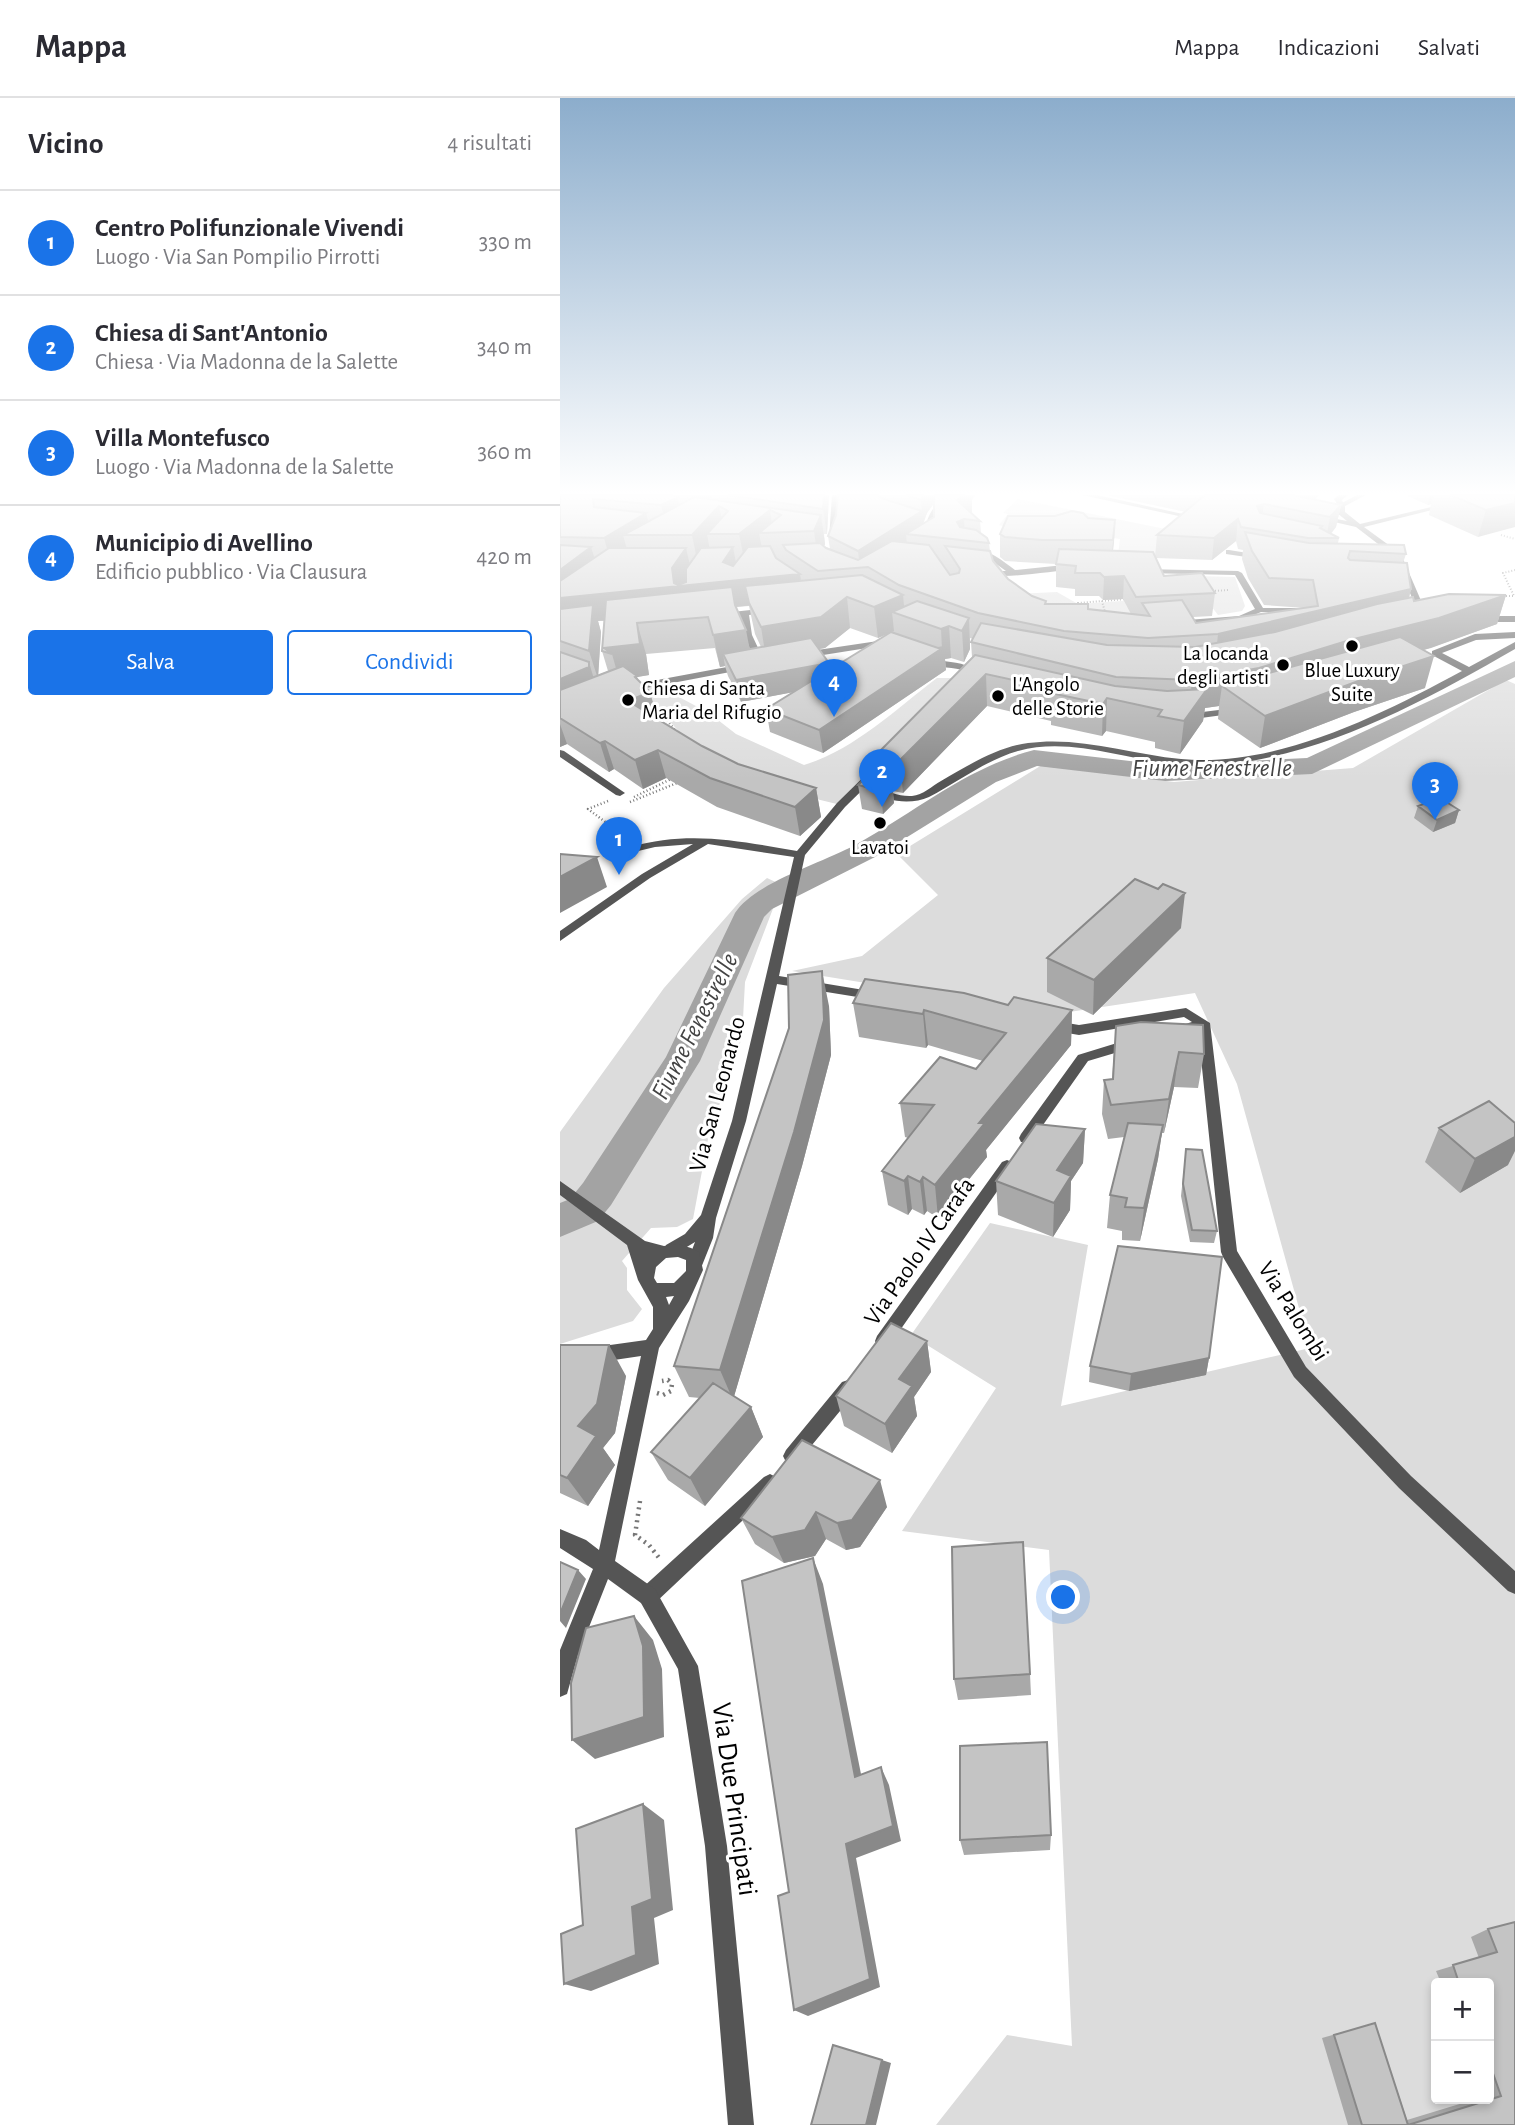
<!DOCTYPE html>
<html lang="it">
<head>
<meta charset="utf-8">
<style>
	:root { --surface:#fff; --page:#f2f2f3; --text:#2b2b33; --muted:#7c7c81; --line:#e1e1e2; --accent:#1a73e8 }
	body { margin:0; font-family:"Alegreya Sans",sans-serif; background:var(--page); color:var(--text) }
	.controls { position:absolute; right:21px; bottom:21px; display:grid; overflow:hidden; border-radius:7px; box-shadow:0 4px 10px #0003 }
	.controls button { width:63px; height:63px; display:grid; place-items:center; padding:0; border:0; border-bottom:2px solid var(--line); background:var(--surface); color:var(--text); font:35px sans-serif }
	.you { position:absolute; left:504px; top:1500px; width:24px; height:24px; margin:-18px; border:5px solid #fff; border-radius:50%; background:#1a73e8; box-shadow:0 0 0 10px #1a73e833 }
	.badge { display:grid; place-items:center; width:46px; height:46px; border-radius:50%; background:var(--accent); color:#fff; font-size:23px; font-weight:700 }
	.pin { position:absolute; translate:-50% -58px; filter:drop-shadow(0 2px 4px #0008) }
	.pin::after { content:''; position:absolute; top:37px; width:24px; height:21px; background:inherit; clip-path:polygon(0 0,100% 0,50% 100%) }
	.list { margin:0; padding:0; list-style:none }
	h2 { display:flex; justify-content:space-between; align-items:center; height:91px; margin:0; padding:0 28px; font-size:30px }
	h2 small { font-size:23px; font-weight:400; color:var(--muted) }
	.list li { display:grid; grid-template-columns:46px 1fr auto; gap:21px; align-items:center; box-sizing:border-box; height:105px; padding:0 28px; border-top:2px solid var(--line) }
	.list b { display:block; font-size:26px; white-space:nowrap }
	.list p { margin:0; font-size:23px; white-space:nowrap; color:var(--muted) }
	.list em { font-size:23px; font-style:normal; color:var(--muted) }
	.actions { display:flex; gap:14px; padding:21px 28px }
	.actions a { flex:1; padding:16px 0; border:2px solid var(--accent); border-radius:7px; text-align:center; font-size:24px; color:var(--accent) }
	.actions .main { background:var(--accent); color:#fff }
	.map { position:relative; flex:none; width:955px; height:2027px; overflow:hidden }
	header { display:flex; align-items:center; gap:42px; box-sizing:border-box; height:98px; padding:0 35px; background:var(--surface); border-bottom:2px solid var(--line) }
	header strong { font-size:33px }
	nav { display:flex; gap:38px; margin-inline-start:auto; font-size:24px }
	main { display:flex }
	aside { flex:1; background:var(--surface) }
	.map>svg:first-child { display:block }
</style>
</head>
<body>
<header>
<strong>Mappa</strong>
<nav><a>Mappa</a><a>Indicazioni</a><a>Salvati</a></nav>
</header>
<main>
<aside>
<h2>Vicino<small>4 risultati</small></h2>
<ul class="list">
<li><span class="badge">1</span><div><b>Centro Polifunzionale Vivendi</b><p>Luogo · Via San Pompilio Pirrotti</p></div><em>330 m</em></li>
<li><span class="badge">2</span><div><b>Chiesa di Sant'Antonio</b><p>Chiesa · Via Madonna de la Salette</p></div><em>340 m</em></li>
<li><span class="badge">3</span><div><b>Villa Montefusco</b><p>Luogo · Via Madonna de la Salette</p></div><em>360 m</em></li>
<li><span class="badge">4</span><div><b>Municipio di Avellino</b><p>Edificio pubblico · Via Clausura</p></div><em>420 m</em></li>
</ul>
<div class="actions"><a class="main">Salva</a><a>Condividi</a></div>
</aside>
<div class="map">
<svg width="955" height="2027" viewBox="0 0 955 2027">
	<rect width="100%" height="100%" fill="#fff"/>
	<path fill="#dcdcdc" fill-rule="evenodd" d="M458 401 625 435 595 460 558 457 560 441 519 434 458 432 439 427 448 416 443 415Z
		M597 477 675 479 685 508 682 513 658 517 642 496 621 507 545 526 454 496 497 494 518 506 604 500Z
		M377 580H402L281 707 215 691 131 647 78 588 105 585 119 599 149 615 176 636 244 667C294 652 336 611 377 580Z
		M946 582 955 586V2027H376L447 1937 512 1948 489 1452 342 1433 436 1290 351 1237 430 1125 528 1147 501 1308 750 1250 677 986 635 895 496 916 232 873 302 858 378 797 337 756 482 667 614 684 793 670ZM876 1885H929V2001H876Z
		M207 780 222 787 185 884 182 939 148 1041 133 1121 117 1129 91 1130 62 1163 67 1170V1192L82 1211 73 1223 0 1246V1034L104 890 182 801Z"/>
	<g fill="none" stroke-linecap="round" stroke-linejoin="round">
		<path fill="#a3a3a3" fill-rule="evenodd" d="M955 563V579L752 676 605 683 477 668 436 684 315 759 212 811 204 819 140 963 51 1107 38 1123 0 1139V1105L10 1101 23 1085 106 959 175 815C194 785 262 765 295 747 354 715 407 669 474 652L605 667 747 660Z"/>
		<path stroke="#777" stroke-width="2" stroke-dasharray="1 2" stroke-linecap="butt" d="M941 437 955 441
			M652 493 669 492
			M943 498H954L943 475 955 472
			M542 503 567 501
			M519 508 518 505 542 503 546 518"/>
		<path stroke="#777" stroke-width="2.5" stroke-dasharray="1 2.5" stroke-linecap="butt" d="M91 604 116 633
			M74 699 111 681
			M48 703 28 711 60 735 54 739 61 743
			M70 704 117 685"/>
		<path stroke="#777" stroke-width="4.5" stroke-dasharray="2 4.5" stroke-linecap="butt" d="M97 1295 103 1297 111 1293 112 1286 108 1282 102 1283
			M80 1403 75 1437 89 1447 100 1461"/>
		<path fill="#555" fill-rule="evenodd" d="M272 397H279L277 441 273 443 269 441Z
			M383 397H390L373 423 375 441 368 443C361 424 372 412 383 397Z
			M522 397H537L641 420 637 422Z
			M779 397H788L782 402 785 409H779L774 401Z
			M413 450C428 451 443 463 455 472L504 467 519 470 515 472C493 472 440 483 424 475L425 473H446L432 463 413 454Z
			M669 452 700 457 704 459 700 461 666 456V452Z
			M581 471 678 473 682 475 703 510H743L747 512 743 514H701L680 523 617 528 613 525 614 523 679 518 695 511 675 477 584 475H581Z
			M209 510 213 512 212 514 189 517 192 537 205 565 201 568C188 559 183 534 180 518L163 521 159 518 163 515Z
			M955 534V540L916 542 882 555 909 569 955 544V551C863 604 758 662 647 668 584 671 520 636 458 653 426 662 398 684 369 699 351 707 327 704 311 693L316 690C327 693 340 699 352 698 363 697 372 688 381 683 407 668 437 649 468 645 520 638 570 656 621 661 716 670 821 617 902 573L872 557V553L915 536Z
			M330 537 333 538V542L320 548 244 560 240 557 244 554 318 543Z
			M369 560C384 565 398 562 411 570L407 573C392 569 381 570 366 565V561Z
			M183 566 186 567V571L65 594 60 591 65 588Z
			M675 610 680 613 678 615 626 622 621 619 626 616Z
			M0 652 4 653 65 695 60 698 56 697 0 659Z
			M331 655 335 656V660L285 709 245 757 219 878 316 894 322 898 316 902 217 886 186 1023 156 1120 153 1140 141 1170 135 1172 129 1170 127 1165 135 1144 112 1158 106 1157 104 1152 106 1147 125 1136 141 1117 172 1023 234 759 148 746 90 780 0 843V833L82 776 133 746 95 749 74 754 68 751 70 749C130 732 178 743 237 753L277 705 327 656Z
			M626 910 650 925 677 1153 746 1269 851 1378 955 1473V1496L948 1493 839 1390 734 1279 663 1159 661 1154 638 931 620 937 613 932 615 929 632 924 624 919 519 937 495 933 488 928 495 923 519 927Z
			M570 941 577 946 575 949 528 963 471 1044H461L459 1040 461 1036 518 957Z
			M447 1062 452 1064 454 1068 452 1072 329 1248 323 1250 317 1248 315 1243 317 1238 442 1064Z
			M288 1282 294 1284 297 1290 294 1296 238 1364 232 1367 226 1364 223 1358 226 1352 282 1284Z
			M210 1376 216 1379 219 1385 216 1391 95 1505 88 1508 81 1505 78 1498 81 1491 204 1379Z"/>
		<path fill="#555" fill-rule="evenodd" d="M797 397H806L785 408V414L800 426 888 405 892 407 804 429 841 456 868 519 867 521 860 519 835 459 796 429 757 420 761 418 787 423 777 415 778 407Z
			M955 518V524H922L918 521 922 518Z
			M0 1083 85 1143 104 1148 118 1146 131 1150 139 1154 143 1172 129 1203 99 1250 55 1463 95 1491 138 1568 167 1748 194 2027H168L145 1748 118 1571 81 1505 48 1481 18 1557 7 1596 0 1599V1552L33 1471 0 1450V1431L26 1442 39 1452 81 1258 0 1270V1254L86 1242 93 1231V1209L78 1182 67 1147 0 1097ZM118 1159 126 1162V1173L114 1185H97L94 1180 96 1169 106 1160ZM114 1198 109 1207 106 1199Z"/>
	</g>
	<path fill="#a9a9a9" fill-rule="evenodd" d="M0 397H269L267 436H264L265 446 264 448 270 451 268 438 276 417 278 397H415L412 402V415L420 423 421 435 429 445 430 453 433 463 448 481 472 498 486 503V506L571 516 563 501 543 502 539 498H515V491L496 489V466L445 463 440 459V436L528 420 555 422 553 453 595 459 597 437 626 414 546 397H759L755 402 781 407 776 429 771 436 779 440 778 445 846 456 843 465 851 491 849 500 854 503 946 497 937 526 864 552 865 590 794 614 700 650 658 621 659 608 645 610 643 623 620 656 595 650V644L546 633 542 638 491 627V623L427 608 343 695 333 693 334 705 323 716 302 711 298 687 320 678 317 656 412 559 411 544 413 541 410 540V551L404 564 391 560 385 561 386 572 263 655 210 634 206 611 233 594 181 604 168 578 165 568 160 569 155 550 86 556 89 577 77 579 97 621 142 648 178 666 256 690 261 719 240 738 157 709 106 680 83 691 54 671 49 674 7 646 0 649ZM374 405V419L363 426 367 415ZM676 443 678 451 683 452 682 461 688 480 704 507 745 510 636 525 633 519 652 518 655 495 604 478 596 460 652 462ZM189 508 195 536 201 549 190 551 176 509ZM38 523H44L42 553 48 573 38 577 41 534ZM290 530 318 540 330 535 270 572 259 551 265 550Z
		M848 397H955L918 439 869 417 871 406 868 407 848 398Z
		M858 708 899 712 895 725 873 734 854 720Z
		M598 791 621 830 533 917 487 894V860Z
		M293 905 448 907 512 912 511 947 426 1052 427 1059 378 1120 367 1113 364 1117 352 1111 348 1117 328 1107 322 1073 348 1040 345 1039 340 1005 416 971 423 963 368 947 366 950 299 939Z
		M269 908 271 957 242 1068 174 1298 191 1309 203 1339 145 1408 108 1382 91 1354 140 1300 129 1299 114 1268Z
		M556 928 644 956 638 990 614 989 604 1035H602L598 1061 580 1143 562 1142V1133L547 1130 550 1097 564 1039 548 1041 542 1016 544 982 552 981Z
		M879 1030 948 1067 900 1095 865 1064Z
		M525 1031 523 1065 511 1083 510 1112 493 1139 438 1117 436 1083Z
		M626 1051 657 1133 654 1145 630 1144 621 1098Z
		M367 1243 371 1274 354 1299 357 1318 332 1355 284 1328 276 1298Z
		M0 1247 66 1278 55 1335 43 1350 55 1367 28 1408 0 1395Z
		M649 1260 646 1277 569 1293 529 1284 530 1268Z
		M327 1409 300 1449 286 1452 266 1441 255 1458 224 1465 195 1446 181 1420Z
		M470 1576 471 1597 398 1602 394 1581Z
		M491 1737 490 1752 404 1757 400 1742Z
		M955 1824V2027H788L762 1940 815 1925 847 2022 916 2001H929V1885H881L876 1873 919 1860 911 1839 928 1831Z"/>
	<path fill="#898989" d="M133 397H150L152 409 137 416Z
		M264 397H269L267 436 263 411Z
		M363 397H380L367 415 363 426 361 402Z
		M402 397H415L412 402V415L404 421 405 443 398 442 397 402Z
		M746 397H759L743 412Z
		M870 397H874L871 406 868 407Z
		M118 399 123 423 107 431 101 407Z
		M955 405V429L918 439 926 412Z
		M704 406 701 427 697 408Z
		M781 407 776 429 766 441 770 419Z
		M159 408 165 436H147L150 453 138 466 132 437Z
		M210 412 213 435H199L202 451 185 465 179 436Z
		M362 413 364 438 346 436 347 449 308 469 300 470 298 453Z
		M86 415 92 437H63L68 455 51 465 44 440Z
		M261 417 265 446 258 462 254 433Z
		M678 421 676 443 652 462 654 440Z
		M555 422 554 445 551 466 553 442Z
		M31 449 39 474 112 470 126 450 132 476 163 464 173 449 178 475 240 476 244 502 38 523 41 534 38 581 29 553 0 527V472Z
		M564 478 563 501 543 502 544 479Z
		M851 491 844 519 655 565 658 536Z
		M343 497 345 518 332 514 334 533 318 540 314 509Z
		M946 497 937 526 871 550 783 572 662 588 659 608 645 610 643 623 620 656 624 623 629 613 632 582 790 542Z
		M287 499 290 530 265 550 206 560 201 529Z
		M409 520 410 551 404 564 402 533Z
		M77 525 86 556 89 577 77 579 83 597 90 594 98 622 68 603 59 581 52 556 44 550Z
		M389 528 391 560 385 561 386 572 263 655 259 632 382 551 381 531Z
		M186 532 192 563 163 556 165 568 160 569 153 537Z
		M874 558 865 590 794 614 700 650 705 618 801 582Z
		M29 564 37 592 0 613V581Z
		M269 565 272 587 181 604 176 582Z
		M426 576 427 608 343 695 340 662Z
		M547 600 546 633 542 638 543 606Z
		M0 626 7 646 0 649Z
		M45 643 54 671 49 674 40 645Z
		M98 652 106 680 83 691 75 662Z
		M331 682 334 705 323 716 321 693Z
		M256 690 261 719 240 738 235 709Z
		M899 712 895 725 873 734 877 722Z
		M37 759 47 789 0 815V779Z
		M625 795 621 830 533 917 534 882Z
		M262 873 269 908 271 957 242 1068 173 1302 160 1272Z
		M364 912 368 947 366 950 363 916Z
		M512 912 511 947 426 1052 427 1059 378 1120 375 1087 419 1025Z
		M619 954 614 989 604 1035 609 1001Z
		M603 1027 598 1061 580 1143 584 1110Z
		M525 1031 523 1065 511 1083 510 1112 493 1139 494 1105 497 1072Z
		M955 1039V1053L948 1067 900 1095 915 1061Z
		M348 1078 352 1111 348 1117 344 1083Z
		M363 1079 367 1113 364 1117 360 1084Z
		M367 1243 371 1274 354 1299 357 1318 332 1355 325 1326 339 1281Z
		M49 1247 66 1278 55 1335 43 1350 55 1367 28 1408 7 1380 18 1328Z
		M649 1260 646 1277 569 1293 571 1276Z
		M191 1309 203 1339 145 1408 130 1380Z
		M320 1382 327 1409 300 1449 286 1452 277 1425Z
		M256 1414 266 1441 255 1458 224 1465 212 1439Z
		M253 1460 263 1486 305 1696 295 1679Z
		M18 1472 26 1481 6 1530 0 1523V1516Z
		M74 1518 93 1542 102 1571 104 1639 35 1661 12 1642Z
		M321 1669 329 1687 341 1743 296 1760 320 1889 248 1918 234 1912 286 1746Z
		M83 1706 104 1722 113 1812 94 1820 99 1866 31 1893 4 1886 72 1809Z
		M322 1962 331 1965 316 2027H306Z"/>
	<path fill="#c4c4c4" stroke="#898989" stroke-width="2" d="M0 397H111L118 399 101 407 33 401 34 409 86 415 44 440 0 439Z
		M168 397H264L263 411Z
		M278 397H317L321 400 362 413 298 453 268 438 276 417Z
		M347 397H363L361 402Z
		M375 397H403L397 402 420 423 404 421 397 424 400 429 416 432 427 440 429 445 346 436 374 419V399Z
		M645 397H733L781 407 770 419 704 406 697 408 700 415 762 428 760 430 779 440H748L681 429 678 421 654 440 597 437Z
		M890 397H955V405L926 412Z
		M134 399 261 417 254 433 199 435 221 417 210 412 179 436H147L168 413 159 408 132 437H63Z
		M512 413 523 415 528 420 555 422 553 442H482L445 439 440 436 448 418H495Z
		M685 434 749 445 844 447 846 456 790 453 788 460 790 462 847 465 851 491 658 536 588 540 504 533 418 515 339 487 308 469 258 473 226 452 223 447 260 445 266 450 298 462 332 443 369 447 390 477 399 475 400 471 385 448 430 453 433 463 448 481 472 498 486 503 485 506H528V511L590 518 582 505 622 502 636 525 758 508 753 482 709 480 692 453Z
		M0 447 31 449 0 472Z
		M210 448 216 460 240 476 0 500V483L49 450H126L112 470 114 485 118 487 126 484V471L141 450 173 449 163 464 173 468 188 449Z
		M499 451 593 454 604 478 642 475 655 495 576 499 564 478 544 479 540 475H515L516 468 496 466Z
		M302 477 343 497 314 509 287 499 261 519 201 529 189 505 185 488Z
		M172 489 175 507 186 532 153 537 148 519 77 525 80 546 44 550 52 556 42 553 46 502Z
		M889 496 946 497 879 520 790 542 699 570 632 582 556 579 411 544 421 525 547 547 635 549 715 534 817 506 853 499 854 503Z
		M357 503 409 520 402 533 389 528 381 531 332 514Z
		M33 507 29 553 0 543V511Z
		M331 534 378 550 384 549 259 632 206 611Z
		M840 539 874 558 801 582 705 618 662 588Z
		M251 540 269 565 176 582 163 556Z
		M0 554 29 564V569L0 581Z
		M415 557 555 588 607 593 647 591 624 623 598 618 602 612 547 600 543 606 491 595 494 591 426 576 340 662 317 656Z
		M63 568 77 578 75 579 90 594 68 603 142 648 178 666 256 690 235 709 150 680 98 652 75 662 45 643 40 645 0 620V592Z
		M310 675 331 682 321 693 298 687Z
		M880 700 899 712 877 722 858 708Z
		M0 756 37 759 0 779Z
		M575 781 598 791 603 786 625 795 534 882 487 860Z
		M262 873 264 922 234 1034 160 1272 114 1268 229 930 228 877Z
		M305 881 404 895 448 907 454 899 512 912 419 1025H425L375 1087 363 1079 360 1084 348 1078 344 1083 322 1073 374 1007 340 1005 380 959 416 971 446 935 364 912 363 916 293 905Z
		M581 924 643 927 644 956 619 954 609 1001 551 1007 544 982 553 981 556 928Z
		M929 1003 955 1025V1039L915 1061 879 1030Z
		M568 1025 603 1027 584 1110 565 1109 567 1100 550 1097Z
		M476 1026 525 1031 497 1072 511 1078 494 1105 436 1083Z
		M626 1051 642 1052 657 1133 632 1132 623 1086Z
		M558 1148 662 1159 649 1260 571 1276 530 1268Z
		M331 1225 367 1243 339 1281 352 1288 325 1326 276 1298Z
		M0 1247H49L37 1306 18 1328 36 1338 7 1380 0 1377Z
		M153 1285 191 1309 130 1380 91 1354Z
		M242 1342 320 1382 292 1422 277 1425 256 1414 245 1432 212 1439 181 1420Z
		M463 1444 470 1576 394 1581 392 1449Z
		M253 1460 295 1679 321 1669 333 1728 286 1746 310 1881 234 1912 218 1798 229 1794 182 1483Z
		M0 1464 18 1472 0 1516Z
		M74 1518 83 1548 84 1619 12 1642 11 1585 26 1530Z
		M487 1644 491 1737 400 1742V1648Z
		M83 1706 92 1801 72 1809 76 1857 4 1886 1 1836 23 1827 16 1731Z
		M955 1824V2027H802L774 1937 815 1925 848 2027 941 1998 929 1964V1885H899L893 1867 937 1854 928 1831Z
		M273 1947 322 1962 306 2027H251Z"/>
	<linearGradient id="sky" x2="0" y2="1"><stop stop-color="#8cadcc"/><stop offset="0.58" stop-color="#fff"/><stop offset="1" stop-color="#fff" stop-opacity="0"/></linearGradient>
	<rect width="955" height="681" fill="url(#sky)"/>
	<g fill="#000" stroke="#fff" stroke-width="2.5">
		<circle cx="792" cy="548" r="7"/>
		<circle cx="723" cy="567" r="7"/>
		<circle cx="438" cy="598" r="7"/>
		<circle cx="68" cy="602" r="7"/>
		<circle cx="320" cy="725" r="7"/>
	</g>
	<g text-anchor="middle" stroke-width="6" stroke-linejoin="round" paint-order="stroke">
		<g font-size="21" fill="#000" stroke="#fff">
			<text x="709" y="562" text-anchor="end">La locanda<tspan x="709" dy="24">degli artisti</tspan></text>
			<text x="792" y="579">Blue Luxury<tspan x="792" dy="24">Suite</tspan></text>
			<text x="452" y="593" text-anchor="start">L'Angolo<tspan x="452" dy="24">delle Storie</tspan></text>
			<text x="82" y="597" text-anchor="start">Chiesa di Santa<tspan x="82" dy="24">Maria del Rifugio</tspan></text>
			<text x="320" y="756">Lavatoi</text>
		</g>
		<g font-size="24" fill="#000" stroke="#fff">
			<text transform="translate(157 996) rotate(-75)" y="8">Via San Leonardo</text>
			<text transform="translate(359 1153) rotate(-55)" y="8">Via Paolo IV Carafa</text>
			<text transform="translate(734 1213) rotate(58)" y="8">Via Palombi</text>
		</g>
		<g font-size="26" font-style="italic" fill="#444" stroke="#fff">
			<text x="652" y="678">Fiume Fenestrelle</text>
			<text transform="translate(134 928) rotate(-63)" y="9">Fiume Fenestrelle</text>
		</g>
		<g font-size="28" fill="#000" stroke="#fff">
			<text transform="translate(176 1701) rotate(82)" y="10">Via Due Principati</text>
		</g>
	</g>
</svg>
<div class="controls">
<button>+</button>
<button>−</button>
</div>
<div class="you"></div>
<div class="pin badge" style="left:59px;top:777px">1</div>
<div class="pin badge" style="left:322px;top:709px">2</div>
<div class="pin badge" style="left:875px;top:722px">3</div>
<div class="pin badge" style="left:274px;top:619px">4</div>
</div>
</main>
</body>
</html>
